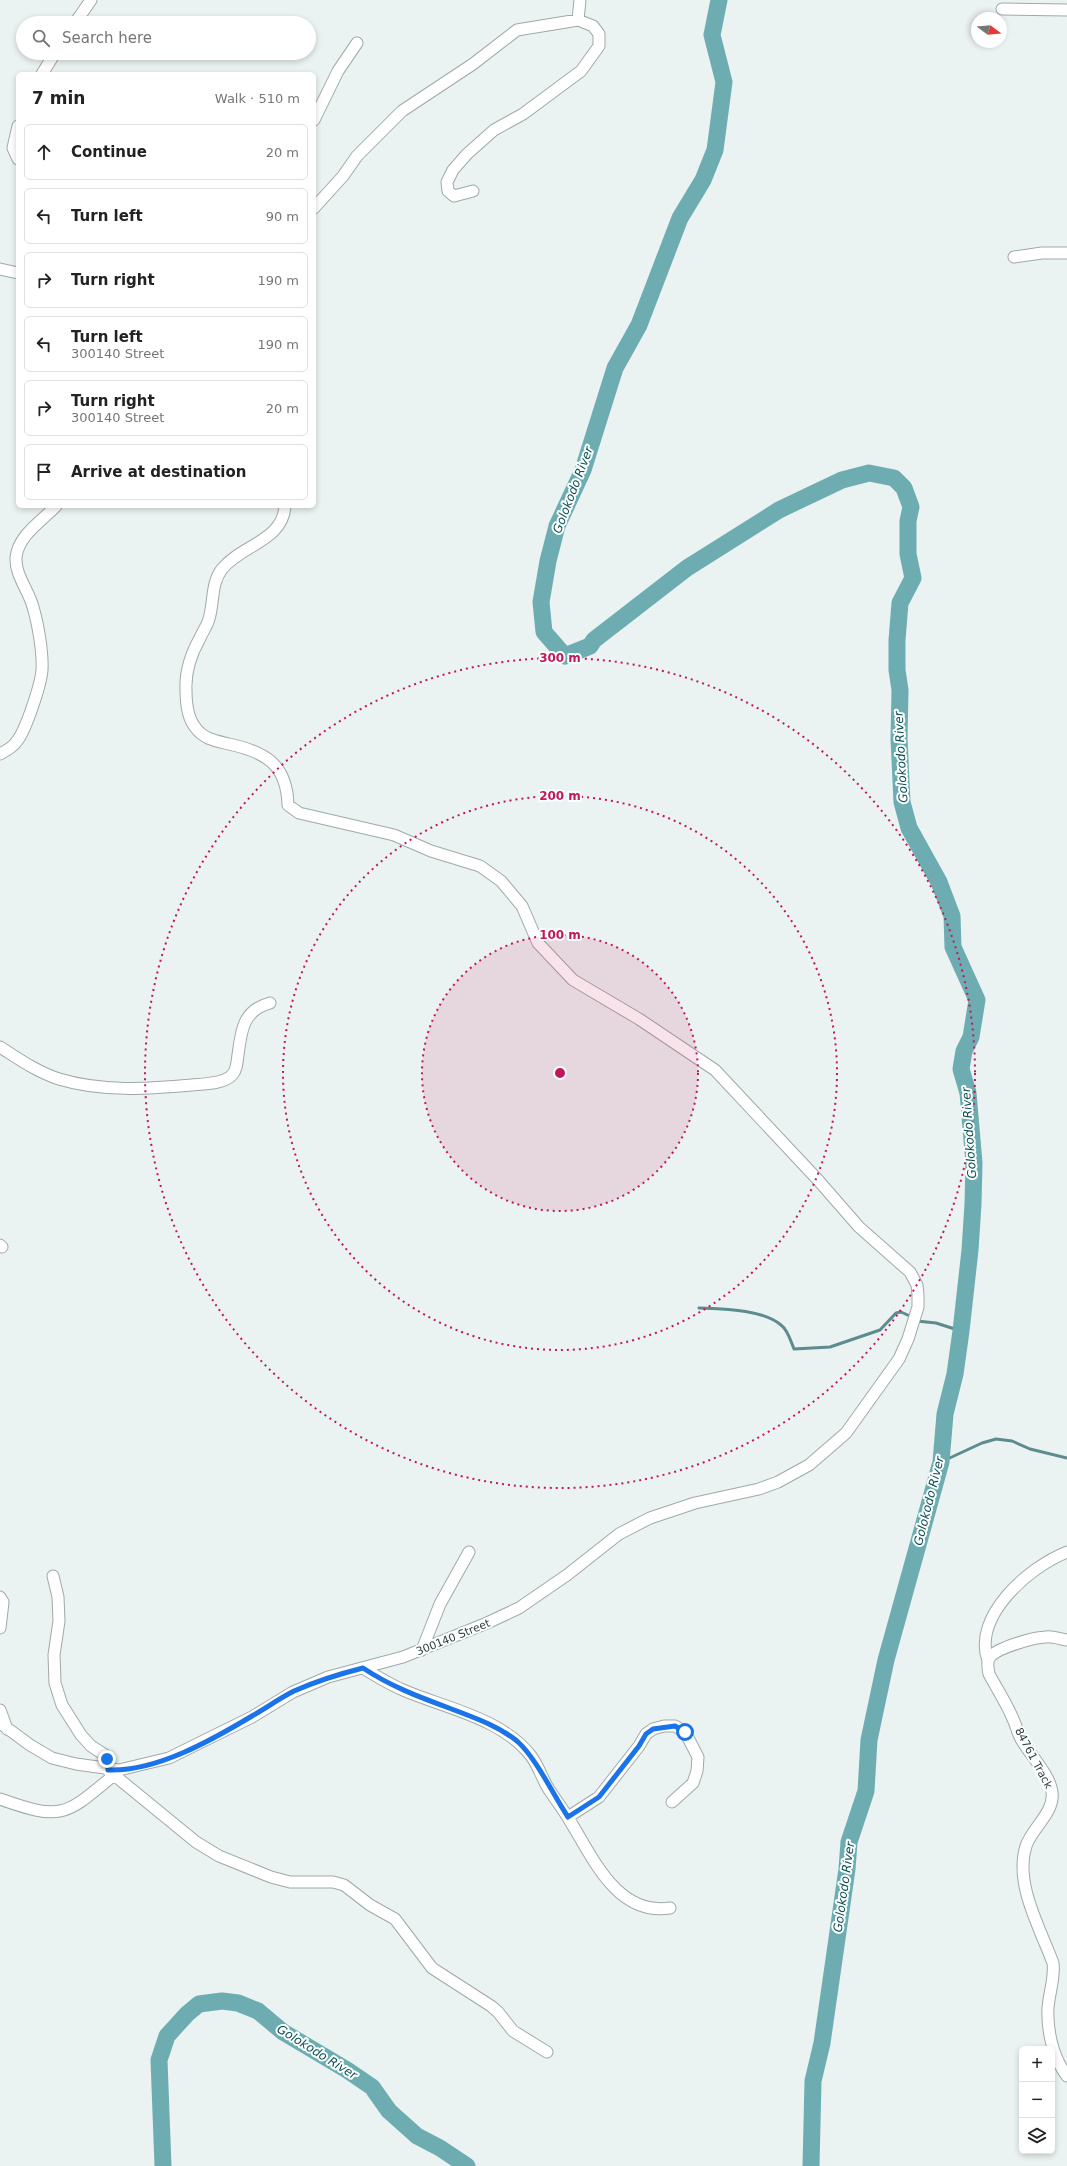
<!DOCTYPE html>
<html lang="en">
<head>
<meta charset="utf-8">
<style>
	:root { --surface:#fff; --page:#f6f6f6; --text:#222; --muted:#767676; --line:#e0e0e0 }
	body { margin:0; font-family:"DejaVu Sans",sans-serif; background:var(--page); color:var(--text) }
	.controls { position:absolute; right:12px; bottom:12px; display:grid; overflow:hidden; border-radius:6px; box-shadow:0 2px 6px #0003 }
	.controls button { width:36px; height:36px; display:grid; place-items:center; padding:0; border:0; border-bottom:1px solid var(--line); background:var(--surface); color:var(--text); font:20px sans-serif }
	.compass { position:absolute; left:971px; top:12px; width:36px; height:36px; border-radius:50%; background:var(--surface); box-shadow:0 2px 6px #0003; rotate:106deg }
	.stop { position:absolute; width:12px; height:12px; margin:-9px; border:3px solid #1a73e8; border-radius:50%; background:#fff }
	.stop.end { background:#1a73e8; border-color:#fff; box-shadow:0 1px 4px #0008 }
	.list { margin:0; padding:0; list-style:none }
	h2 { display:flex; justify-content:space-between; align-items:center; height:52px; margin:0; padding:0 16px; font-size:17px }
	h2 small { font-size:13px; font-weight:400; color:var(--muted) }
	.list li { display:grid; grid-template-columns:26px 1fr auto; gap:12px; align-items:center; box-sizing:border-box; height:56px; margin:0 8px 8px; padding:0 8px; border:1px solid var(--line); border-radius:6px }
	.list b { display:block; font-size:15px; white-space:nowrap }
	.list p { margin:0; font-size:13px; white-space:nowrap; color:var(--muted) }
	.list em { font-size:13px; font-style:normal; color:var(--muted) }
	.icon { flex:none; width:22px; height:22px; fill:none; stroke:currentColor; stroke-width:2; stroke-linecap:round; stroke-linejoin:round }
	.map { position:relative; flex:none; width:1067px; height:2166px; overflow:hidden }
	.search { position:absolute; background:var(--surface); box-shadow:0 2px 6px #0003; left:16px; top:16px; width:300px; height:44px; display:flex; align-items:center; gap:10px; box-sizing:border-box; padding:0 14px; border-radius:22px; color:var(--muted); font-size:15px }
	.panel { position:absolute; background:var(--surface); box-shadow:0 2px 6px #0003; left:16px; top:72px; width:300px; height:436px; border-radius:6px }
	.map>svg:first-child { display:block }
</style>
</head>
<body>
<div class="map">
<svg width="1067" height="2166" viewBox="0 0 1067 2166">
	<rect width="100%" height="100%" fill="#ebf2f2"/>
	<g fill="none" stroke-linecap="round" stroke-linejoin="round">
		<path stroke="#5d8b8e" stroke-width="3" d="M699 1308C722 1309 762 1309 781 1325 788 1330 791 1342 794 1349L830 1347 880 1330 896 1313 901 1312 912 1317
			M917 1321 936 1323 961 1331
			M941 1462 982 1443 996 1439 1012 1441 1030 1449 1067 1458"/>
		<path stroke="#6dadb2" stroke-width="17" d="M719 0 712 35 724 82 715 150 703 180 680 218 639 325 615 368 583 470 557 526 548 561 541 602 544 632 565 656 590 646 594 640 687 568 779 510 842 480 869 473 894 478 904 488 911 507 908 521V554L913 578 900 603 897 640V670L900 690 899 739 902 802 909 828 939 882 952 916 953 947 977 1000 971 1037 964 1051 961 1069 968 1093 974 1163 973 1204 970 1250 961 1331 955 1374 945 1414 941 1462 886 1660 869 1740 866 1791 849 1842 847 1869 822 2043 813 2081 811 2166
			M163 2166 159 2060 167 2036 187 2014 199 2004 222 2001 238 2003 258 2011 283 2032 347 2070 372 2087 389 2111 417 2136 440 2148 467 2166"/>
		<defs>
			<path id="minor" d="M1002 9 1067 10
				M578 20 580 0
				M75 23 91 0
				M42 74 55 53
				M314 120 338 71 357 43
				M18 126 13 148 18 159
				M314 208 343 176 357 156 402 111 473 64 517 30 578 20 593 26 599 34V46L581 71 523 114 494 130 467 154 453 170 447 182 448 191 454 196 473 191
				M1014 257 1042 253H1067
				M0 269 18 273
				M0 754C6 751 13 747 17 741 26 730 41 684 42 670 43 652 38 624 33 607 29 591 15 575 16 558 18 535 42 521 56 506
				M0 1047C19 1059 37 1072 59 1079 102 1092 147 1089 192 1085 203 1084 224 1084 232 1075 237 1070 237 1062 238 1055 241 1031 243 1010 270 1003
				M0 1245 2 1247
				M53 1576 58 1597 59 1621 54 1655 55 1683 62 1705 81 1735 91 1746 105 1755 108 1770 196 1842 219 1856 271 1877 290 1882H333L344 1885 370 1905 395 1919 432 1968 491 2006 498 2012 513 2031 547 2052
				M0 1597 3 1602 0 1628
				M1067 1640C1060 1639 1053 1636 1046 1637 1034 1637 998 1648 991 1656 986 1661 988 1667 989 1674 997 1689 1007 1704 1013 1719 1016 1725 1017 1731 1020 1737 1028 1753 1050 1774 1052 1792 1055 1812 1032 1828 1026 1846 1014 1883 1040 1928 1053 1963 1055 1978 1049 1993 1048 2008 1047 2031 1053 2058 1067 2076
				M422 1650 440 1604 469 1552
				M988 1661C972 1616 1029 1567 1067 1552
				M363 1668C376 1676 389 1684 403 1690 445 1708 502 1718 531 1756 538 1765 542 1778 548 1788 555 1799 563 1809 570 1821 593 1858 617 1916 670 1908
				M0 1710 7 1729
				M0 1723 30 1745 52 1758 76 1764 119 1770 169 1758 252 1717 293 1692 328 1677 403 1657 487 1623 519 1608 567 1575 619 1534 650 1518 695 1503 759 1489 778 1482 809 1465 846 1433 899 1359 908 1339 918 1307V1295L917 1285 910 1272 859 1227 818 1180 715 1070 639 1019 573 980 538 943 522 906 501 881 480 866 431 851 394 835 299 813 288 805C287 765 266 752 229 744 216 741 203 739 195 727 187 717 186 702 186 690 185 671 191 654 200 638 203 631 207 626 209 619 214 602 211 583 222 569 241 545 283 541 285 506
				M0 1799C62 1821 65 1816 114 1775
				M568 1817 599 1797 639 1746 646 1734 653 1729 664 1726H675L685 1732 698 1757 697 1771 693 1783 672 1802"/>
		</defs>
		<use href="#minor" stroke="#a1a8a8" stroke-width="13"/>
		<use href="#minor" stroke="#fff" stroke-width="11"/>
	</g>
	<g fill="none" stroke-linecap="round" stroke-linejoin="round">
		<path stroke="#1a73e8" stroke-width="5" d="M107 1759 108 1770C156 1772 212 1740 252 1716 266 1708 280 1698 294 1691 317 1681 339 1674 363 1668 390 1686 419 1697 449 1708 472 1717 497 1725 517 1741 537 1759 552 1793 568 1817L599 1797 639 1746 646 1734 653 1729 675 1726 685 1732"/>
	</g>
	<circle cx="560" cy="1073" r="138" fill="#c2185b" fill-opacity=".12"/>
	<g fill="none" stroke="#c2185b" stroke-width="2" stroke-dasharray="2 4">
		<circle cx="560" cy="1073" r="138"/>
		<circle cx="560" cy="1073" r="277"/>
		<circle cx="560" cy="1073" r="415"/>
	</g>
	<g text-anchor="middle" stroke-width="4" stroke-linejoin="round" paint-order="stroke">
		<g font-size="11" fill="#383b3b" stroke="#f9ffff">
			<text transform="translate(453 1637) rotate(-22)" y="4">300140 Street</text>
			<text transform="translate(1034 1758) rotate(62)" y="4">84761 Track</text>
		</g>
		<g font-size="12" font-style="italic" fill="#104b4f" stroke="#f9ffff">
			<text transform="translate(573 490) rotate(-69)" y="4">Golokodo River</text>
			<text transform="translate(901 757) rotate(-93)" y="4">Golokodo River</text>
			<text transform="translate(969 1133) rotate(-94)" y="4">Golokodo River</text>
			<text transform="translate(929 1501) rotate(-76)" y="4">Golokodo River</text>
			<text transform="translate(844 1887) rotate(-82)" y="4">Golokodo River</text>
			<text transform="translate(317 2052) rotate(32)" y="4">Golokodo River</text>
		</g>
	</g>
	<circle cx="560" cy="1073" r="6" fill="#c2185b" stroke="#f9ffff" stroke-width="2"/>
	<g font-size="12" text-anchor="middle" font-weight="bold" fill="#c2185b" stroke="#f9ffff" stroke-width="4" stroke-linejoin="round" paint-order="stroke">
		<text x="560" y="662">300 m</text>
		<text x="560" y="800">200 m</text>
		<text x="560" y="939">100 m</text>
	</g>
</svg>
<div class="controls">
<button>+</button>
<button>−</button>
<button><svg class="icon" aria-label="layers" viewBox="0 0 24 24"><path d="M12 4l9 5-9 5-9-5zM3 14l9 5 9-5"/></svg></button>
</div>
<svg class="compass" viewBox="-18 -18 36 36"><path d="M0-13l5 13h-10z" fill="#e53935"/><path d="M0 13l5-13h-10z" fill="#767676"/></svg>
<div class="stop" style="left:685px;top:1732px"></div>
<div class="stop end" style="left:107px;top:1759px"></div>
<div class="search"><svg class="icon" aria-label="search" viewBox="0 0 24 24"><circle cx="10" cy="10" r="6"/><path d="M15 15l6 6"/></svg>Search here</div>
<section class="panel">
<h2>7 min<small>Walk · 510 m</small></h2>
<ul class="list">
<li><svg class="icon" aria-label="ahead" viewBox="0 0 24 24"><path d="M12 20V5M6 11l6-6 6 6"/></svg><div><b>Continue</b></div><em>20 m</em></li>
<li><svg class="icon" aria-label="left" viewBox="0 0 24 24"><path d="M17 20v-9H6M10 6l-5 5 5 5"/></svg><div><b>Turn left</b></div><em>90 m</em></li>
<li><svg class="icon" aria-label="right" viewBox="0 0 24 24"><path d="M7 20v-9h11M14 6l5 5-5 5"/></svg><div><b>Turn right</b></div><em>190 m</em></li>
<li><svg class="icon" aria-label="left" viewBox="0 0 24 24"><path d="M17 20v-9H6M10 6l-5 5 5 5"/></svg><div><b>Turn left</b><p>300140 Street</p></div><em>190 m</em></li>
<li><svg class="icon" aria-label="right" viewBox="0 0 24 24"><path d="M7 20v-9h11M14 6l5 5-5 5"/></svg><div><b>Turn right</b><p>300140 Street</p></div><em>20 m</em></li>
<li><svg class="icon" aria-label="arrive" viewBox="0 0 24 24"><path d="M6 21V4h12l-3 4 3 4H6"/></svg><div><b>Arrive at destination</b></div></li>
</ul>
</section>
</div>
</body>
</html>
